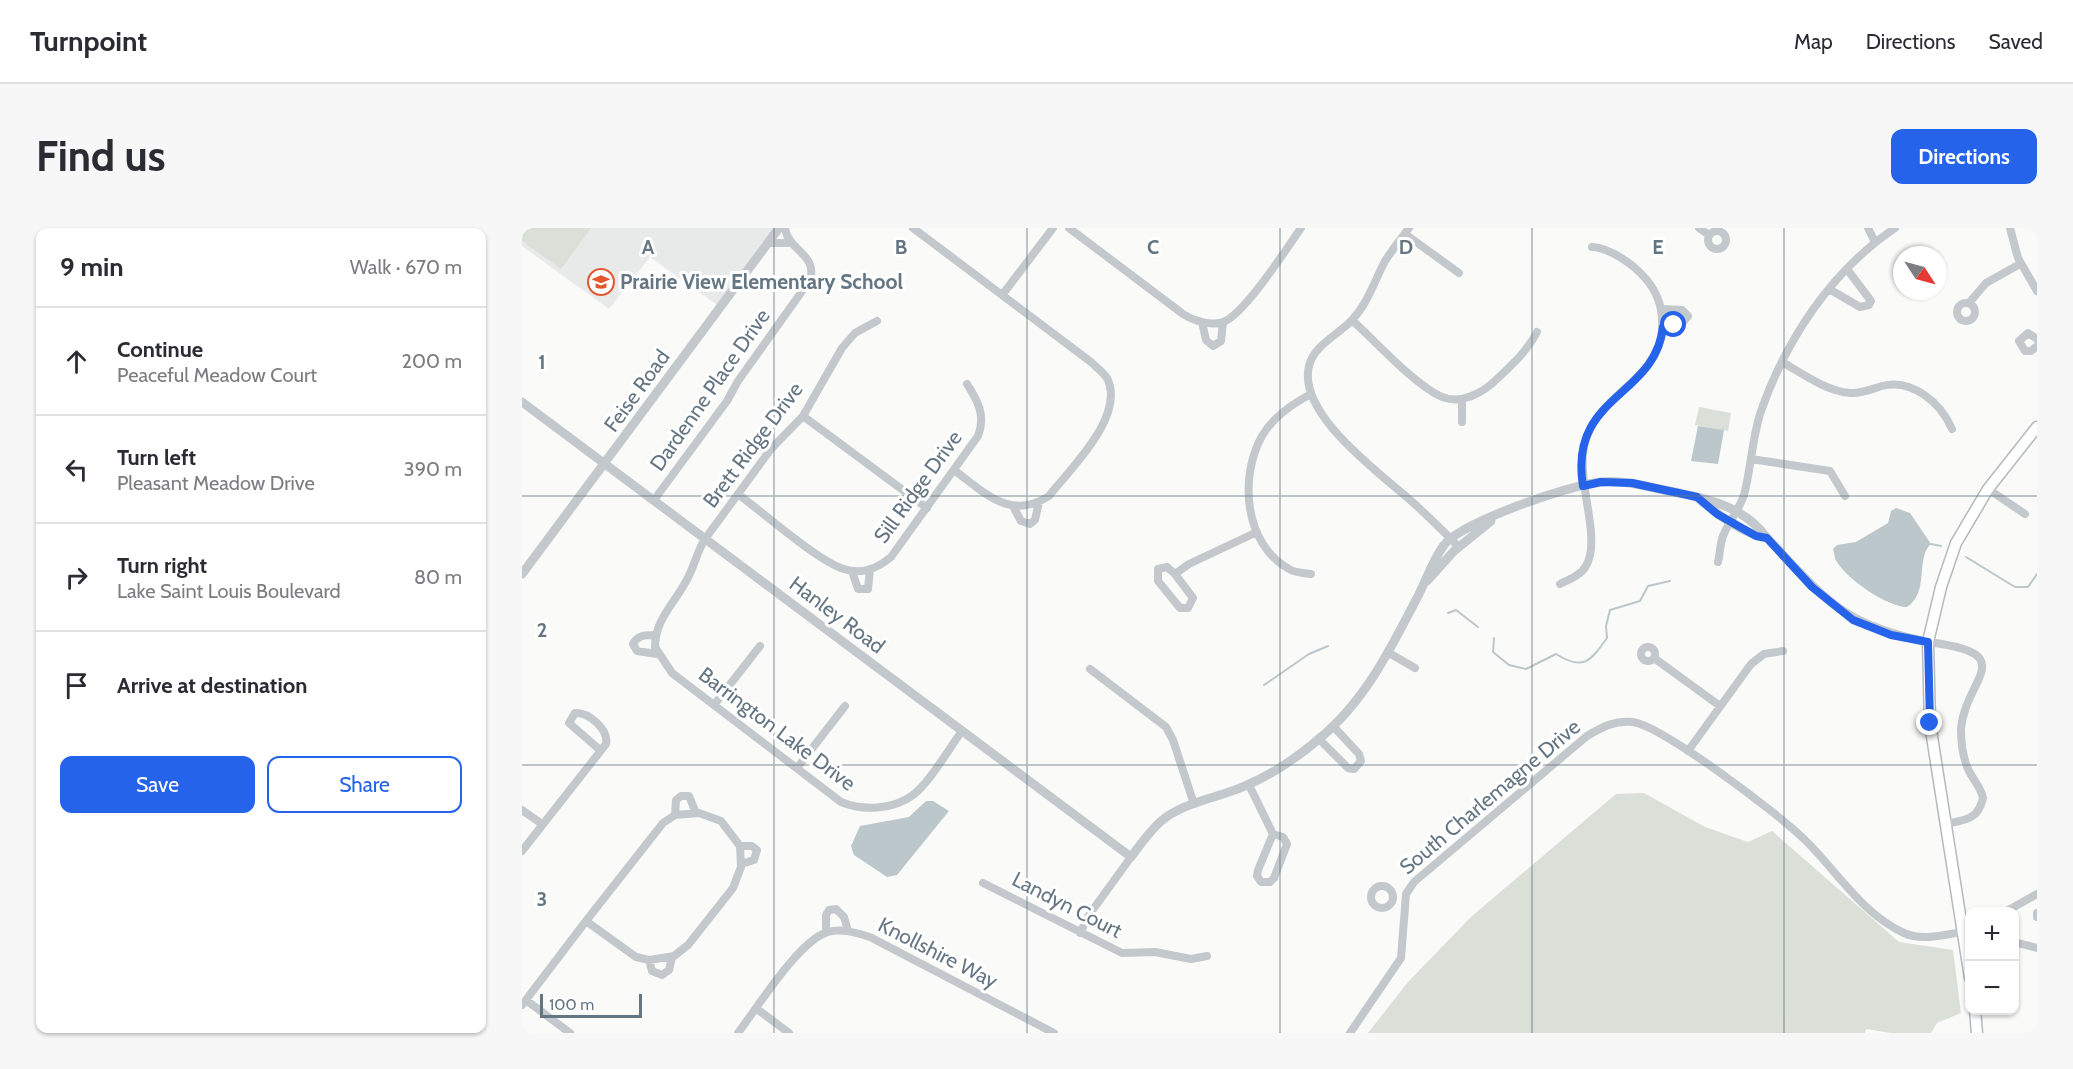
<!DOCTYPE html>
<html lang="en">
<head>
<meta charset="utf-8">
<style>
	:root { --surface:#fff; --page:#f7f7f7; --text:#2b2b33; --muted:#7c7c81; --line:#e1e1e2; --accent:#2563eb }
	body { margin:0; font-family:Cabin,sans-serif; background:var(--page); color:var(--text) }
	.controls { position:absolute; right:18px; bottom:18px; display:grid; overflow:hidden; border-radius:12px; box-shadow:0 2px 4px #0004 }
	.controls button { width:54px; height:54px; display:grid; place-items:center; padding:0; border:0; border-bottom:2px solid var(--line); background:var(--surface); color:var(--text); font:30px sans-serif }
	.compass { position:absolute; left:1371px; top:18px; width:54px; height:54px; border-radius:50%; background:var(--surface); box-shadow:0 2px 4px #0004; rotate:126deg }
	.scale { position:absolute; left:18px; bottom:15px; width:102px; box-sizing:border-box; padding-left:6px; border:3px solid #657683; border-top:0; font-size:16px; line-height:21px; white-space:nowrap; color:#657683; -webkit-text-stroke:4px #fff; paint-order:stroke }
	.stop { position:absolute; width:18px; height:18px; margin:-14px; border:4px solid #2563eb; border-radius:50%; background:#fff }
	.stop.end { background:#2563eb; border-color:#fff; box-shadow:0 2px 6px #0008 }
	.list { margin:0; padding:0; list-style:none }
	h2 { display:flex; justify-content:space-between; align-items:center; height:78px; margin:0; padding:0 24px; font-size:26px }
	h2 small { font-size:20px; font-weight:400; color:var(--muted) }
	.list li { display:grid; grid-template-columns:39px 1fr auto; gap:18px; align-items:center; box-sizing:border-box; height:108px; padding:0 24px; border-top:2px solid var(--line) }
	.list b { display:block; font-size:22px; white-space:nowrap }
	.list p { margin:0; font-size:20px; white-space:nowrap; color:var(--muted) }
	.list em { font-size:20px; font-style:normal; color:var(--muted) }
	.actions { display:flex; gap:12px; padding:18px 24px }
	.actions a { flex:1; padding:14px 0; border:2px solid var(--accent); border-radius:12px; text-align:center; font-size:21px; color:var(--accent) }
	.actions .main { background:var(--accent); color:#fff }
	.icon { flex:none; width:33px; height:33px; fill:none; stroke:currentColor; stroke-width:2; stroke-linecap:round; stroke-linejoin:round }
	.map { position:relative; flex:none; width:1515px; height:805px; overflow:hidden; border-radius:12px }
	header { display:flex; align-items:center; gap:36px; box-sizing:border-box; height:84px; padding:0 30px; background:var(--surface); border-bottom:2px solid var(--line) }
	header strong { font-size:28px }
	nav { display:flex; gap:33px; margin-inline-start:auto; font-size:21px }
	.intro { display:flex; align-items:center; justify-content:space-between; box-sizing:border-box; height:144px; padding:0 36px }
	h1 { margin:0; font-size:42px }
	.button { padding:15px 27px; border-radius:12px; background:var(--accent); color:#fff; font-size:21px; font-weight:700 }
	main { display:flex; gap:36px; padding:0 36px }
	aside { flex:1; background:var(--surface); border-radius:12px; box-shadow:0 2px 4px #0004 }
	.map>svg:first-child { display:block }
</style>
</head>
<body>
<header>
<strong>Turnpoint</strong>
<nav><a>Map</a><a>Directions</a><a>Saved</a></nav>
</header>
<div class="intro"><h1>Find us</h1><a class="button">Directions</a></div>
<main>
<aside>
<h2>9 min<small>Walk · 670 m</small></h2>
<ul class="list">
<li><svg class="icon" aria-label="ahead" viewBox="0 0 24 24"><path d="M12 20V5M6 11l6-6 6 6"/></svg><div><b>Continue</b><p>Peaceful Meadow Court</p></div><em>200 m</em></li>
<li><svg class="icon" aria-label="left" viewBox="0 0 24 24"><path d="M17 20v-9H6M10 6l-5 5 5 5"/></svg><div><b>Turn left</b><p>Pleasant Meadow Drive</p></div><em>390 m</em></li>
<li><svg class="icon" aria-label="right" viewBox="0 0 24 24"><path d="M7 20v-9h11M14 6l5 5-5 5"/></svg><div><b>Turn right</b><p>Lake Saint Louis Boulevard</p></div><em>80 m</em></li>
<li><svg class="icon" aria-label="arrive" viewBox="0 0 24 24"><path d="M6 21V4h12l-3 4 3 4H6"/></svg><div><b>Arrive at destination</b></div></li>
</ul>
<div class="actions"><a class="main">Save</a><a>Share</a></div>
</aside>
<div class="map">
<svg width="1515" height="805" viewBox="0 0 1515 805">
	<rect width="100%" height="100%" fill="#fafaf8"/>
	<path fill="#e8e9e9" d="M0 0H257L198 79 128 29 87 81 0 18Z"/>
	<path fill="#dadfd7" d="M0 0H69L39 41 0 13Z
		M1177 179 1209 185 1206 203 1173 197Z
		M1122 565 1183 599 1226 614 1250 603 1377 714 1431 722 1439 785 1415 795 1409 805H1369L1344 801 1343 805H846L886 754 950 688 1094 566Z"/>
	<path fill="#bbc7cb" d="M1176 198 1202 202 1196 236 1169 233Z
		M1374 280 1388 285 1409 316C1393 330 1408 364 1385 379 1365 379 1325 351 1315 334 1312 330 1313 326 1311 321L1315 317 1334 314 1366 295 1369 283Z
		M404 573H411L427 583 375 647 365 649 332 627 329 618 338 598 387 589Z"/>
	<g fill="none" stroke-linecap="round" stroke-linejoin="round">
		<path stroke="#bbc7cb" stroke-width="2" d="M1409 316 1419 318
			M1444 329 1493 359H1506L1515 346
			M926 385 934 382 956 399
			M972 410 971 424 987 437 1004 441 1034 426C1061 443 1068 434 1085 410L1084 398 1088 382 1118 373 1126 358 1148 353
			M742 457 787 426 806 418"/>
		<defs>
			<path id="secondary" d="M1448 750 1408 496 1406 414 1419 359 1434 315 1466 261 1515 199
				M1453 782 1455 805"/>
		</defs>
		<use href="#secondary" stroke="#b3babf" stroke-width="13"/>
		<path stroke="#c3c8cc" stroke-width="8" d="M391 0 569 134C574 139 581 144 585 150 604 188 549 240 527 268 488 293 463 265 432 242
			M547 0 661 86C672 93 688 98 701 94 722 87 765 20 779 0
			M887 0C879 11 870 22 863 33 852 54 846 75 830 92 816 107 792 117 787 138 775 185 856 244 887 271 903 285 918 300 933 315
			M1177 0 1187 7
			M1346 0 1353 14
			M1488 0 1496 30 1515 63
			M1186 12a9 9 0 1 1 18 0a9 9 0 1 1-18 0Z
			M883 6 937 45
			M246 15H269
			M1307 61 1338 79 1347 77 1349 73 1325 41
			M481 66 531 0
			M1447 75 1464 55 1498 36
			M1435 84a9 9 0 1 1 18 0a9 9 0 1 1-18 0Z
			M1140 81 1160 82 1166 88 1159 96 1141 99
			M830 92C854 114 891 155 918 168 939 178 962 164 976 150 992 135 1005 123 1015 104
			M355 93 333 105 320 120 281 188 249 221 183 311C174 325 172 341 163 355 151 377 133 392 133 419L150 445 319 574C340 583 371 582 391 567 408 554 426 522 440 503
			M680 94 684 112 691 118 699 113 701 94
			M1515 111 1506 105 1497 113 1503 123H1509L1515 118
			M1260 134C1281 146 1304 163 1328 165 1339 166 1350 161 1360 158 1390 150 1419 175 1430 201
			M789 166C770 176 751 189 740 208 717 249 722 316 767 341 773 345 782 345 789 346
			M940 171V194
			M281 188 405 280
			M1229 231 1308 243 1323 268
			M1466 261 1503 286
			M216 266C240 284 297 334 322 341 339 347 356 340 369 329L456 208C464 188 456 173 445 156
			M132 272 205 173 216 153 288 52C296 26 266 23 263 0
			M491 278 499 293 508 296 513 292 517 274
			M1196 334C1198 326 1198 316 1201 308 1207 293 1217 282 1222 267 1229 240 1230 212 1238 186 1263 113 1309 43 1373 0
			M330 343 336 361H346L348 341
			M653 346 671 370 666 380H658L636 353V341L645 339 653 346 667 336 735 304
			M1038 356C1048 351 1059 347 1064 338 1081 308 1051 250 1064 211 1080 162 1144 149 1140 93 1140 77 1134 63 1124 51 1112 37 1089 20 1070 19
			M133 407C123 407 116 407 111 416L115 423 135 426
			M1406 414C1501 426 1443 450 1439 501 1439 516 1441 532 1448 545 1453 554 1459 560 1461 570 1456 592 1443 592 1423 596
			M1119 426a7 7 0 1 1 14 0a7 7 0 1 1-14 0Z
			M867 425 893 440
			M1132 430 1198 478
			M568 441 644 499 651 512 672 576
			M192 477 238 418
			M797 511 826 540 832 541 839 533 837 526 811 498
			M1166 523 1229 436 1242 426 1261 423
			M275 540 323 478
			M727 557 751 606 736 642 735 648 739 654H748L752 650 765 616 761 609 751 606
			M0 582 20 596
			M177 585 199 593 218 618 219 639 211 660 166 717 152 728 127 732 114 729 64 693 141 595 153 587Z
			M153 587 154 572 159 568H167L174 585
			M218 618H230L235 622 232 632 219 636
			M0 623 84 516C87 502 67 484 53 485L47 495 78 522
			M461 655 600 725 633 724 669 731 685 728
			M849 669a11 11 0 1 1 22 0a11 11 0 1 1-22 0Z
			M1483 684 1515 666
			M1515 685V689
			M304 704V687L307 682 314 681 322 689 326 703
			M558 705 567 687 609 629
			M1492 714 1515 720
			M127 732 130 743 140 747 147 742 150 729
			M4 772 48 805
			M0 777 64 693
			M235 781 267 805
			M216 805C235 780 278 711 306 704 320 700 334 705 348 709L532 805
			M828 805 879 730 884 666 892 654 1065 508C1080 499 1093 492 1111 494 1142 499 1258 587 1283 612 1315 643 1339 685 1382 705 1399 713 1422 707 1440 704"/>
		<path stroke="#c3c8cc" stroke-width="9" d="M0 174 609 629C618 617 627 604 638 594 662 573 698 570 725 557 751 546 776 529 798 510 844 472 870 418 897 366 905 350 911 332 922 317 940 294 1047 257 1079 254 1098 252 1119 257 1137 261 1177 269 1220 275 1245 310 1219 305 1195 286 1175 269
			M1245 310C1303 371 1319 397 1406 414
			M0 346 257 0
			M905 353 932 323 969 293"/>
		<use href="#secondary" stroke="#fff" stroke-width="10"/>
	</g>
	<g fill="none" stroke-linecap="round" stroke-linejoin="round">
		<path stroke="#2563eb" stroke-width="8" d="M1152 97 1141 99C1133 170 1046 167 1061 258L1079 254 1110 255 1175 269 1195 286 1234 308 1245 310 1290 359 1331 392 1369 407 1406 414 1408 495"/>
	</g>
	<path fill="none" stroke="#657683" stroke-width="1.5" stroke-opacity="0.55" d="M252 0V805M505 0V805M758 0V805M1010 0V805M1262 0V805M0 268H1515M0 537H1515"/>
	<defs>
		<symbol id="school-ring" viewBox="-11 -11 22 22"><circle r="9.5" fill="#fff" stroke="#e4572e" stroke-width="1.5"/><path d="M0-5L7-2L0 1L-7-2ZM-4 1L0 2.5L4 1V4Q0 6-4 4Z" fill="#e4572e"/></symbol>
	</defs>
	<g fill-rule="evenodd">
		<use href="#school-ring" x="64" y="39" width="30" height="30"/>
	</g>
	<g text-anchor="middle" stroke-width="6" stroke-linejoin="round" paint-order="stroke">
		<g font-size="21" font-weight="bold" fill="#657683" stroke="#fff" text-anchor="start">
			<text x="98" y="61">Prairie View Elementary School</text>
		</g>
		<g font-size="21" fill="#657683" stroke="#fff">
			<text transform="translate(188 162) rotate(-55)" y="7">Dardenne Place Drive</text>
			<text transform="translate(115 163) rotate(-54)" y="7">Feise Road</text>
			<text transform="translate(231 217) rotate(-53)" y="7">Brett Ridge Drive</text>
			<text transform="translate(396 259) rotate(-54)" y="7">Sill Ridge Drive</text>
			<text transform="translate(315 387) rotate(37)" y="7">Hanley Road</text>
			<text transform="translate(255 501) rotate(37)" y="7">Barrington Lake Drive</text>
			<text transform="translate(968 569) rotate(-40)" y="7">South Charlemagne Drive</text>
			<text transform="translate(545 677) rotate(27)" y="7">Landyn Court</text>
			<text transform="translate(416 725) rotate(27)" y="7">Knollshire Way</text>
		</g>
	</g>
	<g font-size="20" text-anchor="middle" font-weight="bold" fill="#657683" stroke="#fff" stroke-width="6" stroke-linejoin="round" paint-order="stroke">
		<text x="126" y="26">A</text>
		<text x="379" y="26">B</text>
		<text x="631" y="26">C</text>
		<text x="884" y="26">D</text>
		<text x="1136" y="26">E</text>
		<text x="20" y="141">1</text>
		<text x="20" y="409">2</text>
		<text x="20" y="678">3</text>
	</g>
</svg>
<div class="controls">
<button>+</button>
<button>−</button>
</div>
<svg class="compass" viewBox="-18 -18 36 36"><path d="M0-13l5 13h-10z" fill="#e53935"/><path d="M0 13l5-13h-10z" fill="#7c7c81"/></svg>
<div class="scale">100 m</div>
<div class="stop" style="left:1152px;top:97px"></div>
<div class="stop end" style="left:1408px;top:495px"></div>
</div>
</main>
</body>
</html>
